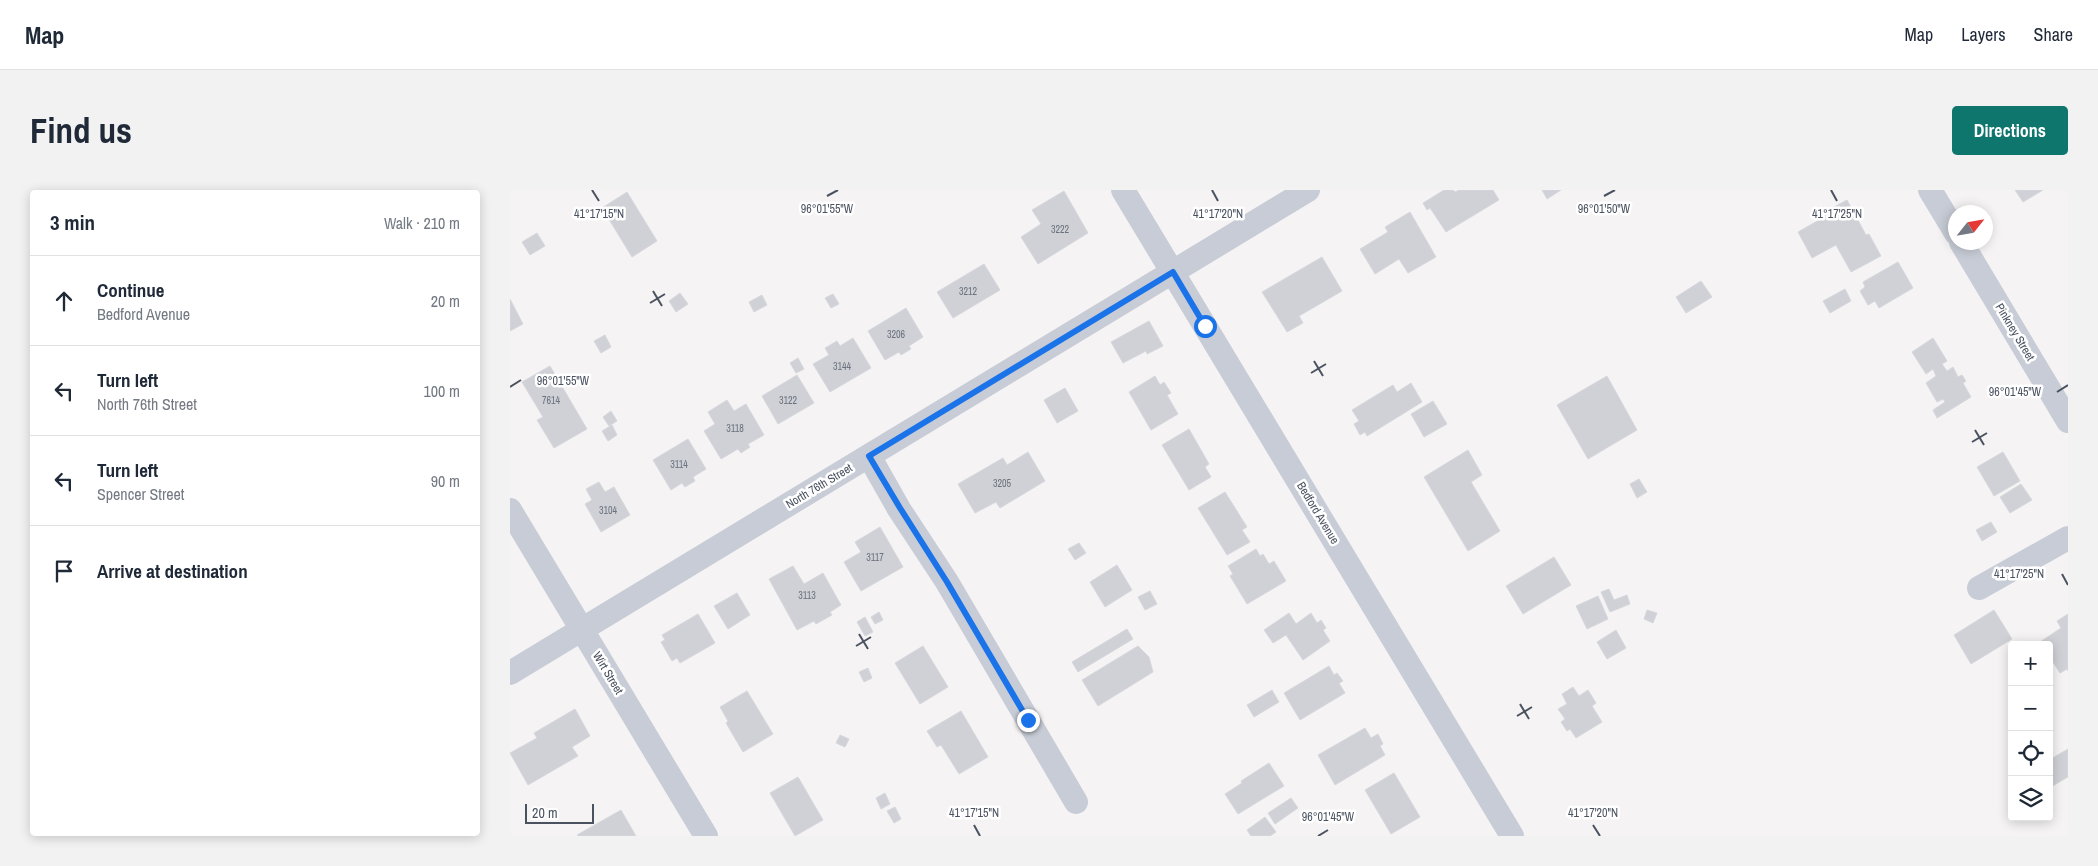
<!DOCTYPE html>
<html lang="en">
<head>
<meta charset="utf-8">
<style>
	:root { --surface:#fff; --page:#f2f2f3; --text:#1f2937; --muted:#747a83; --line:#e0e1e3; --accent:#0f766e }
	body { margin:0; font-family:"Archivo Narrow",sans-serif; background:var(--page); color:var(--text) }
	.controls { position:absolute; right:15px; bottom:15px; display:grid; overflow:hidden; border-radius:5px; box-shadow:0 2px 12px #0003 }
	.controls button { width:45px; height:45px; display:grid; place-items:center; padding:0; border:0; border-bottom:1px solid var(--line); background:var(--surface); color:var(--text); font:25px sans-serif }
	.compass { position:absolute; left:1438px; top:15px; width:45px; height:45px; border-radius:50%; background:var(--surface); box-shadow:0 2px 12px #0003; rotate:59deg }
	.scale { position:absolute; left:15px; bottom:12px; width:69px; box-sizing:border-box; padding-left:5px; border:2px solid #4a5260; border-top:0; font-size:14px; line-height:18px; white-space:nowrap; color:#4a5260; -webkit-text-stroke:4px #fff; paint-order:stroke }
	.stop { position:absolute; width:15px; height:15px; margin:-11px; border:4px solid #1a73e8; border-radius:50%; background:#fff }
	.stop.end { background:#1a73e8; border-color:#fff; box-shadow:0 1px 5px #0008 }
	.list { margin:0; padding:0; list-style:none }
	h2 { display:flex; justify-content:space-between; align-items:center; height:65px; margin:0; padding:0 20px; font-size:21px }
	h2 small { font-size:16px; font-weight:400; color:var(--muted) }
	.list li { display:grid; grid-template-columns:32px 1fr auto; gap:15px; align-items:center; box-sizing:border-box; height:90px; padding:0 20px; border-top:1px solid var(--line) }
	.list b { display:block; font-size:19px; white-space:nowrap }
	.list p { margin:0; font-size:16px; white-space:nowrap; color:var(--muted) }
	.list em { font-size:16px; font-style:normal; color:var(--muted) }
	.icon { flex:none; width:28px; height:28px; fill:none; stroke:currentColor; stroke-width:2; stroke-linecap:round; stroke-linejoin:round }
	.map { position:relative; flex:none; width:1558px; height:646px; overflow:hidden; border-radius:5px }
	header { display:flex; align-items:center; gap:30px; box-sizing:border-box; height:70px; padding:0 25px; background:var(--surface); border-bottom:1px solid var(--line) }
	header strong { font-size:24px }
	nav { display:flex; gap:28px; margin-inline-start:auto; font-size:18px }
	.intro { display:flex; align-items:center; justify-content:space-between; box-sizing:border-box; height:120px; padding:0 30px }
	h1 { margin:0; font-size:35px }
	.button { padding:12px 22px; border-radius:5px; background:var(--accent); color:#fff; font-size:18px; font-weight:700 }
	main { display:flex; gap:30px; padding:0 30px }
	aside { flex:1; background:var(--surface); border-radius:5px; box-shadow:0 2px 12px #0003 }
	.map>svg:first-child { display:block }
</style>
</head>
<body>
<header>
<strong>Map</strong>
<nav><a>Map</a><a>Layers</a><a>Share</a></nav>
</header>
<div class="intro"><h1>Find us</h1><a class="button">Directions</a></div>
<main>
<aside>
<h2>3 min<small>Walk · 210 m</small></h2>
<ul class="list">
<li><svg class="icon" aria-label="ahead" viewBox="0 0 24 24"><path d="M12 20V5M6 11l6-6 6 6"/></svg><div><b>Continue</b><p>Bedford Avenue</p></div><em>20 m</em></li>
<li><svg class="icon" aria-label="left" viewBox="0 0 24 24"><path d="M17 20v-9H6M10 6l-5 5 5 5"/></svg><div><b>Turn left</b><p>North 76th Street</p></div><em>100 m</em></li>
<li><svg class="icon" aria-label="left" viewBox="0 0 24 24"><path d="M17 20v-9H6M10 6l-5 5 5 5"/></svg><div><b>Turn left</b><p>Spencer Street</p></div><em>90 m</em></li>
<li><svg class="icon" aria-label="arrive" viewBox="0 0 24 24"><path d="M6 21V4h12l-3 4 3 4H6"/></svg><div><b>Arrive at destination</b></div></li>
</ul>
</aside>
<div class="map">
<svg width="1558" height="646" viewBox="0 0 1558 646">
	<rect width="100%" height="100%" fill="#f5f3f3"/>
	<path fill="#cfd1d6" stroke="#d7d8dd" d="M934 0H943L945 2 949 0H983L989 10 936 42 920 18 917 20 913 13Z
		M1032 0H1051L1037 9Z
		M1505 0H1533L1513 12Z
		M554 1 578 43 528 74 511 47 531 34 522 20Z
		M117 2 147 51 122 67 92 18Z
		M1337 10 1356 45 1359 44 1371 66 1341 82 1326 55 1302 68 1288 42 1309 30 1307 26Z
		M900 22 926 67 898 83 889 69 865 84 850 59 878 42 875 37Z
		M27 43 35 56 20 65 12 52Z
		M812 67 832 101 789 126 793 133 777 142 752 102Z
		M1388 72 1403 98 1369 118 1365 111 1358 115 1350 101 1355 97 1353 92Z
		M474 74 490 100 443 128 427 102Z
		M1191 91 1202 107 1176 123 1166 107Z
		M1335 99 1341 111 1320 123 1313 111Z
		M170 103 178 114 166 122 159 111Z
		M323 104 329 114 321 118 315 108Z
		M252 105 257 115 244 122 239 112Z
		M0 109 13 134 0 141Z
		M396 118 413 147 399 156 401 159 391 165 389 162 375 170 358 141Z
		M639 131 653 156 637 164 636 161 613 173 601 152Z
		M95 145 101 157 91 163 84 151Z
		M343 148 361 178 320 202 303 174 319 165 315 158 327 151 330 156Z
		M1423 148 1437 171 1432 174 1437 181 1443 177 1448 187 1452 185 1456 191 1453 193 1461 207 1427 228 1423 220 1435 212 1433 209 1427 212 1416 193 1426 186 1423 179 1416 184 1402 162Z
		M288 168 294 179 286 183 280 173Z
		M40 176 77 239 44 258 27 230 33 227 12 192Z
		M287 185 304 213 268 234 252 206Z
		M645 186 650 195 654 192 661 203 657 205 668 224 641 240 619 202Z
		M1097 186 1127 240 1078 269 1047 215Z
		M901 193 912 212 857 246 855 242 850 245 844 234 849 231 842 220 883 195 887 202Z
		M555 198 568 221 547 233 534 210Z
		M217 210 224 221 236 214 254 245 238 254 240 257 231 263 228 259 211 269 194 241 205 234 198 222Z
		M923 211 937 234 914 247 901 224Z
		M101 221 107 231 99 236 93 227Z
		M102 235 107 245 98 251 92 241Z
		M679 239 699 274 695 277 701 287 679 300 652 255Z
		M178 249 196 279 183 287 185 291 175 297 172 293 161 300 143 270Z
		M958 260 972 285 961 292 990 341 958 361 914 287Z
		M518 262 535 291 490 318 486 312 465 323 448 294 493 268 497 275Z
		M1493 262 1510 291 1484 306 1467 277Z
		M1129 289 1137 302 1127 308 1120 294Z
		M89 292 95 302 104 297 120 325 91 342 75 314 82 310 76 299Z
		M1511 294 1522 310 1500 323 1490 307Z
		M715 302 737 337 732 340 740 352 717 365 688 318Z
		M1481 332 1487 342 1472 351 1466 340Z
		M370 337 393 377 351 401 334 372 351 362 345 352Z
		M569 353 576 363 565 370 558 359Z
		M746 359 750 366 753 364 759 374 764 371 776 391 737 414 720 386 723 384 718 376Z
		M1044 367 1061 395 1013 424 996 396Z
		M607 375 622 400 595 417 580 392Z
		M283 376 294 394 313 383 331 415 320 422 322 425 306 434 304 431 287 440 259 389Z
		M1099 399 1104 410 1117 405 1120 414 1100 422 1091 402Z
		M640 401 647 414 635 420 628 407Z
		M227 403 240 425 218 439 204 416Z
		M1088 406 1098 429 1077 439 1066 416Z
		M1137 420 1147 423 1143 433 1134 429Z
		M1484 420 1502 449 1461 474 1444 445Z
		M369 422 373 430 365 434 361 427Z
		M779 423 786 434 801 423 807 433 811 430 816 438 813 440 820 451 793 470 776 445 763 453 754 440Z
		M188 424 205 453 170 473 167 468 162 471 151 452 155 450 152 445Z
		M1558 424V481L1557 479 1550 483 1539 466V455H1532L1530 452 1551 438 1547 431Z
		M355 427 363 442 355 446 347 432Z
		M617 439 623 449 568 482 562 472Z
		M1106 440 1116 458 1097 469 1087 452Z
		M413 456 438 497 410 514 385 473Z
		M628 456 639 467 643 482 588 516 572 490Z
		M819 476 824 485 827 483 833 491 829 493 835 503 790 530 774 503Z
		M358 478 362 488 354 492 349 482Z
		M1063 497 1069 506 1078 500 1086 513 1082 516 1092 532 1066 548 1060 539 1057 541 1051 532 1055 529 1048 519 1057 514 1052 504Z
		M762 500 769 512 744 527 737 515Z
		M237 501 263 544 233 562 216 533 218 531 210 517Z
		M65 519 80 546 62 557 68 566 18 595 0 563 27 548 24 543Z
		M451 521 478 567 449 584 431 555 427 557 417 541Z
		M855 538 861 548 868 544 873 554 870 556 875 565 825 595 808 565Z
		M330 545 339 549 335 557 326 553Z
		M1558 559V587L1539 598V570Z
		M759 573 774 596 728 624 715 604 732 593 731 591Z
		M884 583 910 627 881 644 855 600Z
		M288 587 313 630 285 646 260 603Z
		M375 603 380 614 371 619 366 608Z
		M781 608 788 618 765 634 758 623Z
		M385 617 391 629 384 633 377 621Z
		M111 620 126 646H68L67 645Z
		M755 627 766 642 760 646H741L737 640Z"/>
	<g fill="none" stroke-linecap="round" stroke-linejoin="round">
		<path stroke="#c7ccd6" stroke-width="24" d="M613 0 1002 646
			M1420 0 1446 43
			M1451 52 1558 231
			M359 266 389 319 437 392 566 612
			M0 320 196 646
			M1469 398 1558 348
			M0 483 798 0"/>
	</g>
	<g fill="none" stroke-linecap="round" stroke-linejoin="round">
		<path stroke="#1a73e8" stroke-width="6" d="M518 530 437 392 390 318 359 266 663 82 695 136"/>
	</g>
	<path fill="none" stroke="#4a5260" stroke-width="2" d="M82 0 89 11M702 0 708 11M1321 0 1327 11M317 6 328 0M1094 6 1105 0M143 101 152 116M140 113 155 104M804 171 813 186M801 183 816 174M0 197 11 190M1547 202 1558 195M1465 240 1474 255M1462 252 1477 243M1552 384 1558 395M349 444 358 459M346 456 361 447M1010 514 1019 529M1007 526 1022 517M464 635 470 646M1083 635 1090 646M808 646 818 640"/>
	<g text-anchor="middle" stroke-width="5" stroke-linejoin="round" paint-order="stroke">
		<g font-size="10" fill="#6b727e">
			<text x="550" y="43">3222</text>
			<text x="458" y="105">3212</text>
			<text x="386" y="148">3206</text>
			<text x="332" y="180">3144</text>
			<text x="41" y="214">7614</text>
			<text x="278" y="214">3122</text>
			<text x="225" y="242">3118</text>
			<text x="169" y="278">3114</text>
			<text x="492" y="297">3205</text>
			<text x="98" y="324">3104</text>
			<text x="365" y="371">3117</text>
			<text x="297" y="409">3113</text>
		</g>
		<g font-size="12" fill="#4a5260" stroke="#fff">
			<text transform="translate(1505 142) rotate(59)" y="4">Pinkney Street</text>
			<text transform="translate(309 296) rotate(-31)" y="4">North 76th Street</text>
			<text transform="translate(808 323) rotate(59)" y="4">Bedford Avenue</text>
			<text transform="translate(98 483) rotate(59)" y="4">Wirt Street</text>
		</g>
	</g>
	<g font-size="12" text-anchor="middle" fill="#4a5260" stroke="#fff" stroke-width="5" stroke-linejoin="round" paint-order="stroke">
		<text x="317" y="23">96°01'55"W</text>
		<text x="1094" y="23">96°01'50"W</text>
		<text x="89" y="28">41°17'15"N</text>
		<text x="708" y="28">41°17'20"N</text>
		<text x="1327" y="28">41°17'25"N</text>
		<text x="53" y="195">96°01'55"W</text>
		<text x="1505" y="206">96°01'45"W</text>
		<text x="1509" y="388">41°17'25"N</text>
		<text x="464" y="627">41°17'15"N</text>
		<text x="1083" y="627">41°17'20"N</text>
		<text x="818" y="631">96°01'45"W</text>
	</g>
</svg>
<div class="controls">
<button>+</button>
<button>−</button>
<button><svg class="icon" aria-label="locate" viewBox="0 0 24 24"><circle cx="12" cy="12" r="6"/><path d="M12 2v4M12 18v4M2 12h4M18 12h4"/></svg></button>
<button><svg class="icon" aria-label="layers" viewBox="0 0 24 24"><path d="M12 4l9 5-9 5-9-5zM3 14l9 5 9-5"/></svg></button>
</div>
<svg class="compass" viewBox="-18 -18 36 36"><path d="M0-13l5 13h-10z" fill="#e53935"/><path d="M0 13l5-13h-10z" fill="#747a83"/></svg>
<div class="scale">20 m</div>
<div class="stop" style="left:695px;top:136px"></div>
<div class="stop end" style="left:518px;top:530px"></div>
</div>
</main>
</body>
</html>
